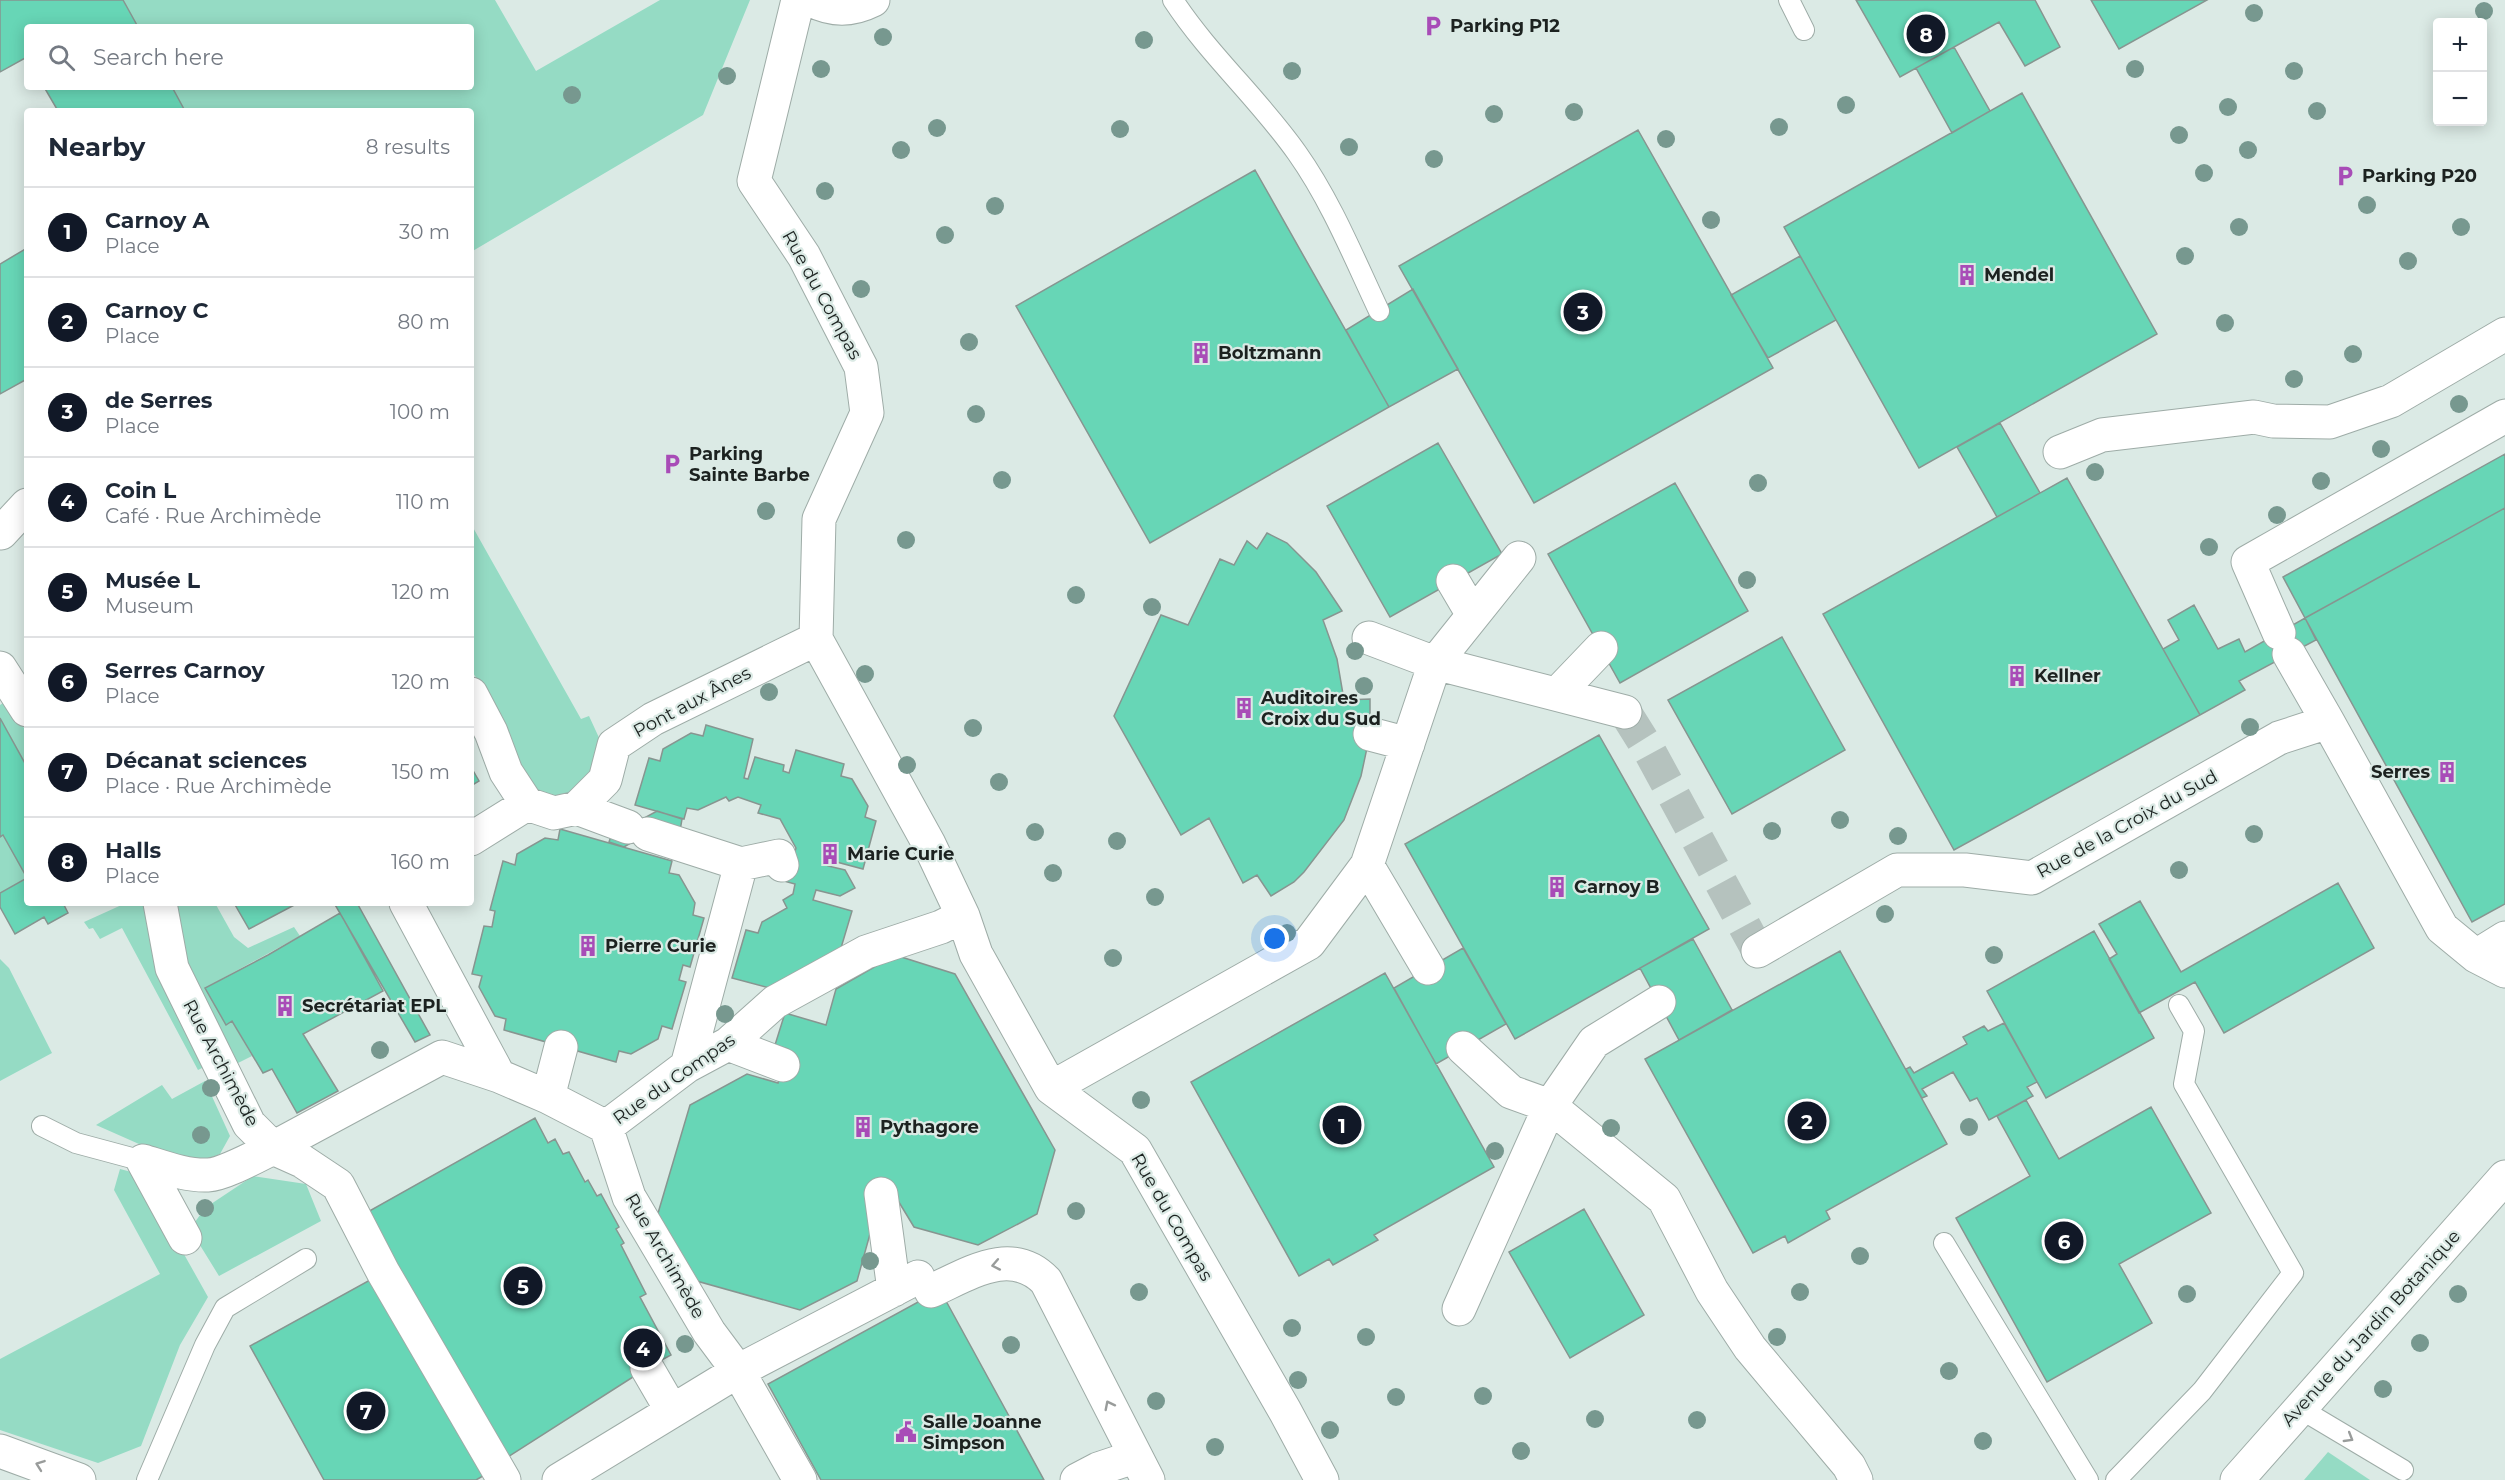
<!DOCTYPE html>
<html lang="en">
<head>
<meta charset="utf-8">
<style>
	:root { --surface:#fff; --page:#f6f6f7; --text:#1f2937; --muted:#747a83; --line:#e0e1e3; --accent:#111827 }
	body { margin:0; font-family:Montserrat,sans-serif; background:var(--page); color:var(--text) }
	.controls { position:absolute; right:18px; top:18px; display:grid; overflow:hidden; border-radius:6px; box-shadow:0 3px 15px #0003 }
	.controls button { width:54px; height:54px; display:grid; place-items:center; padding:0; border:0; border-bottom:2px solid var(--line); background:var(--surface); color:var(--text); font:30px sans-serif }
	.you { position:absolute; left:1275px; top:939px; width:21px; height:21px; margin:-15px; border:4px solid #fff; border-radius:50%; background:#1a73e8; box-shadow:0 0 0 9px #1a73e833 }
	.badge { display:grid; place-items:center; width:39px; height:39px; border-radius:50%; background:var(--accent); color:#fff; font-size:20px; font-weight:700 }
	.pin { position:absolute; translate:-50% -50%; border:3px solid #fff; box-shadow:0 2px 6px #0006 }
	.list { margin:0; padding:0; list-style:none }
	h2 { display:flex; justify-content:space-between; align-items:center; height:78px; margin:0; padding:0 24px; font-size:26px }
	h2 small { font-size:20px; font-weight:400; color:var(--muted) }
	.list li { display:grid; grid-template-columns:39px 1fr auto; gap:18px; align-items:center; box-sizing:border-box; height:90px; padding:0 24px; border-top:2px solid var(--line) }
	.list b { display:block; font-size:22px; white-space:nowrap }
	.list p { margin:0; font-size:20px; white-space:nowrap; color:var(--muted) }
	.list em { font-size:20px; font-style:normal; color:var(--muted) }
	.icon { flex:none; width:33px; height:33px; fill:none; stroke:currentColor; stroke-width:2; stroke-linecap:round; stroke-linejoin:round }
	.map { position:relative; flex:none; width:2505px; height:1480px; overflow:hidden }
	.search { position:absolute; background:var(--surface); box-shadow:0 3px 15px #0003; left:24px; top:24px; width:450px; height:66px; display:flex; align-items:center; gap:15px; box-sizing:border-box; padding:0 21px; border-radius:6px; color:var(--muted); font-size:22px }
	.panel { position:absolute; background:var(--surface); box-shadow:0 3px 15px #0003; left:24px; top:108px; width:450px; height:798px; border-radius:6px }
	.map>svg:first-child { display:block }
</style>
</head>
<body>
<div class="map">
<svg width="2505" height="1480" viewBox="0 0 2505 1480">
	<rect width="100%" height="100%" fill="#dbeae5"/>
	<path fill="#95dbc4" d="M123 0H495L536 71 660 0H750L703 115 471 252V111H185L172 87H471V27H138Z
		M471 524 581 719 589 716 601 742 595 779 577 794 553 800 524 784 510 752 503 718 471 670Z
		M9 699 27 734V767L0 718V705Z
		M3 835 27 878 0 893V837Z
		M126 903 147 904 204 1067 198 1070 122 928 100 939 93 928 89 929 84 922Z
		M175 903H215L234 937 248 948 294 927 300 936 205 988 227 1024 232 1021 252 1056 232 1066 185 961Z
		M0 959 9 968 52 1053 0 1081Z
		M205 1081 230 1136 220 1154 191 1167 96 1125 162 1085 172 1099Z
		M120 1169 139 1174 208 1297 180 1345 141 1446 98 1463 0 1430V1359L160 1274 114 1190Z
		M253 1176 306 1184 321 1221 219 1276 190 1229 205 1208Z
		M2328 1452 2370 1480H2304Z"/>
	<path fill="#67d6b6" stroke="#879590" stroke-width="1.5" d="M0 0H123L138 27H27V57L0 72Z
		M1856 0H2035L2060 47 2025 66 1999 22 1900 77Z
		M2091 0H2207L2119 49Z
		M1954 47 1990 111 1952 133 1916 68Z
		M44 87H172L185 111H58Z
		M2022 93 2157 334 1919 468 1784 227Z
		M1638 130 1773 368 1534 503 1399 266Z
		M1255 170 1389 407 1150 543 1016 306Z
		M27 248V379L0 394V264Z
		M1800 256 1836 320 1768 358 1731 295Z
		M1413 289 1458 369 1389 407 1346 330Z
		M2000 423 2040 493 1997 517 1957 447Z
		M1438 443 1502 554 1390 617 1327 506Z
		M2505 454V508L2305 618 2283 577Z
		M2067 478 2200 715 1954 850 1823 614Z
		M1675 483 1748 611 1620 683 1548 554Z
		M2505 508V904L2472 922 2305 618Z
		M1267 533 1287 543 1316 572 1342 611 1323 620 1337 659 1344 700 1370 699V734L1361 776 1344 820 1304 872 1294 882 1271 896 1257 875 1243 883 1209 818 1181 835 1114 716 1161 615 1188 625 1220 559 1234 565 1247 541 1257 549Z
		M2194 605 2218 649 2239 639 2245 652 2305 618 2316 640 2239 681 2245 690 2200 715 2163 649 2179 640 2168 620Z
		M1782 637 1845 750 1732 814 1668 700Z
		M0 718 27 767V903H63L68 913 48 924 44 917 15 934 0 907V893L27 878 3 835 0 837Z
		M706 725 753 739 744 778 748 779 755 757 784 765 783 771 789 773 796 750 844 764 841 776 852 779 868 806 865 817 876 821 863 869 829 860 828 866 845 870 855 888 840 896 816 890 813 900 852 911 838 958 781 991 732 978 746 930 758 933 762 922 787 908 783 900 793 894 795 884 773 878 790 867 796 848 780 819 758 813 761 805 738 797 729 801 726 797 698 810 687 808 684 819 635 805 649 758 660 761 663 749 691 733 703 736Z
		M1599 735 1709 929 1515 1039 1405 844Z
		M471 767 479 781 471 786Z
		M657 811 682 819 680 831 657 828 624 847 609 842 611 836Z
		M560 829 672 861 669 873 679 875 695 903 693 915 704 918 690 967 683 965 679 980 686 982 672 1029 662 1026 658 1039 631 1054 619 1051 616 1062 504 1030 506 1019 495 1016 479 987 482 976 472 974 484 926 492 927 495 911 490 910 503 861 515 865 517 854 545 838 558 840Z
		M2338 883 2374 948 2224 1033 2195 982 2139 1013 2109 959 2117 954 2099 924 2140 901 2181 972Z
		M234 903H298L249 929Z
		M334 903H357L430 1035 415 1042Z
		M340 913 383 991 303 1034 338 1091 297 1113 272 1069 263 1073 232 1021 226 1025 205 988 268 955Z
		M2094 931 2154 1038 2046 1098 1987 991Z
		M1693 939 1732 1010 1679 1040 1640 968Z
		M1463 948 1506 1024 1436 1064 1394 988Z
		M1840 951 1947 1144 1826 1211 1830 1219 1788 1243 1785 1236 1753 1253 1645 1059Z
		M895 955 955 974 1055 1150 1037 1214 978 1245 914 1227 891 1189 881 1194 857 1281 800 1310 686 1278 656 1220 690 1105 747 1074 778 1083 788 1049 775 1045 785 1013 826 1025 836 989Z
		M1385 973 1494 1167 1374 1235 1378 1240 1333 1265 1329 1259 1299 1276 1191 1082Z
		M2004 1023 2037 1082 2027 1087 2033 1096 1989 1120 1977 1098 1970 1101 1953 1072 1922 1089 1927 1096 1922 1098 1906 1069 1910 1067 1914 1073 1967 1044 1963 1037 1984 1026 1988 1031Z
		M2026 1100 2059 1159 2151 1107 2211 1213 2119 1264 2152 1323 2047 1382 1956 1218 2030 1176 1997 1116Z
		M535 1118 548 1143 555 1139 563 1154 569 1152 585 1182 588 1180 597 1196 601 1194 619 1227 616 1229 624 1243 621 1245 646 1294 640 1297 671 1355 647 1368 503 1460 364 1214Z
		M1584 1209 1644 1315 1570 1358 1509 1252Z
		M370 1280 483 1476 476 1480H324L250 1346Z
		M940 1290 1044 1480H821L768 1384Z"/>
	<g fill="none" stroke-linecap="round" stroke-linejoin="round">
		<path stroke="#b5c2be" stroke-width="33" stroke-dasharray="33 16" stroke-linecap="butt" d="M1625 712 1650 752 1758 951"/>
		<defs>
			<path id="lane" d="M1173 0C1209 55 1259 99 1297 153 1331 201 1354 258 1379 311
				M1789 0 1804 30
				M42 1126 76 1143 143 1161
				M1944 1243 2088 1480
				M2299 1408 2403 1470
				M147 1480 205 1345 225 1308 306 1259
				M2116 1480 2202 1391 2293 1273 2184 1084 2194 1031 2179 1005"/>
			<path id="street" d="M798 0 754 181 804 256 861 367 867 413 819 519 816 639 929 844 963 916 976 954 1051 1088 1135 1150 1285 1411 1322 1480
				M811 0C833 11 851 11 873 0
				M2060 452 2102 435 2254 417 2273 421 2330 422 2391 401 2505 334
				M1 533 27 505
				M1453 581 1473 615
				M2279 633 2248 562 2505 416
				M1369 638 1435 663 1519 558
				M2289 654 2328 722
				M0 668 27 710
				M471 694 491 732 506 772 527 804
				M1557 694 1601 648
				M1370 734 1408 744
				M577 808 628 827
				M648 834 741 864 779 856 782 865
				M471 839 527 804 554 813 577 808 605 780 614 745 653 719 816 639
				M1367 865 1428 968
				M160 903 172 968 249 1124 273 1148 442 1057 499 1076
				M406 903 499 1076 548 1097 606 1127 629 1197 709 1332 738 1371 800 1480
				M1758 951 1897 870H1965L2032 878 2279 738 2328 722 2442 928 2476 956 2505 971
				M2476 956 2505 938
				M728 1044 783 1065
				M1463 1048 1511 1092 1550 1106 1664 1199 1712 1291 1750 1348 1849 1466 1856 1480
				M687 1066 741 864
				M1051 1088 1309 943 1367 865 1435 663 1625 712
				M548 1097 561 1047
				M606 1127 687 1066 728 1044 775 1002 866 952 941 927 963 916
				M143 1161C163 1167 186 1176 208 1175 224 1174 257 1156 273 1148L302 1161 338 1185 383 1272 504 1480
				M143 1161 185 1238
				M881 1194 894 1290
				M1459 1309 1550 1106 1594 1042 1659 1002
				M647 1368 672 1411
				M559 1480 738 1371 918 1277"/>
			<path id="secondary" d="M931 1291C969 1274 1011 1245 1046 1281L1148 1480
				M0 1451 79 1480
				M1077 1480 1098 1469 1134 1457
				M2237 1480 2505 1177"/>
		</defs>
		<use href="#lane" stroke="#9eaca7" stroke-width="22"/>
		<use href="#street" stroke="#9eaca7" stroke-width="35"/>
		<use href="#secondary" stroke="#9eaca7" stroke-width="35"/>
		<use href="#lane" stroke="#fff" stroke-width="20"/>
		<use href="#street" stroke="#fff" stroke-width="33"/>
		<use href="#secondary" stroke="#fff" stroke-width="33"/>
	</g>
	<g fill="#77988f">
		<circle cx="2484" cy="11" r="9"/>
		<circle cx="2254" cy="13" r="9"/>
		<circle cx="883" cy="37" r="9"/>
		<circle cx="1144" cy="40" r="9"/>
		<circle cx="821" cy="69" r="9"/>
		<circle cx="2135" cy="69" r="9"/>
		<circle cx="1292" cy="71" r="9"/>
		<circle cx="2294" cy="71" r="9"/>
		<circle cx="727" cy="76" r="9"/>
		<circle cx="572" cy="95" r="9"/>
		<circle cx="1846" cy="105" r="9"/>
		<circle cx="2228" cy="107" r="9"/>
		<circle cx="2317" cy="111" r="9"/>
		<circle cx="1574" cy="112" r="9"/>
		<circle cx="1494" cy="114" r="9"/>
		<circle cx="1779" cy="127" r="9"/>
		<circle cx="937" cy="128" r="9"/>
		<circle cx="1120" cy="129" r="9"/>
		<circle cx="2179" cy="135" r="9"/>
		<circle cx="1666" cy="139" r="9"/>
		<circle cx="1349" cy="147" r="9"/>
		<circle cx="901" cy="150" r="9"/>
		<circle cx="2248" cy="150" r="9"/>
		<circle cx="1434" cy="159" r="9"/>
		<circle cx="2204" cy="173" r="9"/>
		<circle cx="825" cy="191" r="9"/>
		<circle cx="2367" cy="205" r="9"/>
		<circle cx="995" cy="206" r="9"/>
		<circle cx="1711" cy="220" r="9"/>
		<circle cx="2239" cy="227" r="9"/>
		<circle cx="2461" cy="227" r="9"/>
		<circle cx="945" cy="235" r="9"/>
		<circle cx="2185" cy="256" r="9"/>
		<circle cx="2408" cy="261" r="9"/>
		<circle cx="861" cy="289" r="9"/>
		<circle cx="2225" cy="323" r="9"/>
		<circle cx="969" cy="342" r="9"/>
		<circle cx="2353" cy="354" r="9"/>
		<circle cx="2294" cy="379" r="9"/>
		<circle cx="2459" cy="404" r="9"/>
		<circle cx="976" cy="414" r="9"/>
		<circle cx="2381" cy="449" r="9"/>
		<circle cx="2095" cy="472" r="9"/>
		<circle cx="1002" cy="480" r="9"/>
		<circle cx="2321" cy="481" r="9"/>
		<circle cx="1758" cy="483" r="9"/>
		<circle cx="766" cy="511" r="9"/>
		<circle cx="2277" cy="515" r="9"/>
		<circle cx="906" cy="540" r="9"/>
		<circle cx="2209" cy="547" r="9"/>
		<circle cx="1747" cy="580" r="9"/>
		<circle cx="1076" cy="595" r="9"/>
		<circle cx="1152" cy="607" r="9"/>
		<circle cx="1355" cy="651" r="9"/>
		<circle cx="865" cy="674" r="9"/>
		<circle cx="1364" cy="686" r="9"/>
		<circle cx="769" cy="692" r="9"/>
		<circle cx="2250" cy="727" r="9"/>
		<circle cx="973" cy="728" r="9"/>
		<circle cx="907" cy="765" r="9"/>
		<circle cx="999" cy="782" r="9"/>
		<circle cx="1840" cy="820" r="9"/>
		<circle cx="1772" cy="831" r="9"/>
		<circle cx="1035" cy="832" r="9"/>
		<circle cx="2254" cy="834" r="9"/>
		<circle cx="1898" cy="836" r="9"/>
		<circle cx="1117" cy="841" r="9"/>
		<circle cx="2179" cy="870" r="9"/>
		<circle cx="1053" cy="873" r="9"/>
		<circle cx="1155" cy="897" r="9"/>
		<circle cx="1885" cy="914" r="9"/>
		<circle cx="1287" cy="933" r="9"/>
		<circle cx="1994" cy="955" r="9"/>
		<circle cx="1113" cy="958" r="9"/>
		<circle cx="725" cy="1014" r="9"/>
		<circle cx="380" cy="1050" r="9"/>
		<circle cx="211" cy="1088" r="9"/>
		<circle cx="1141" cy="1100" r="9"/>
		<circle cx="1969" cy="1127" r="9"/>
		<circle cx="1611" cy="1128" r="9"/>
		<circle cx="201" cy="1135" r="9"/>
		<circle cx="1495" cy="1151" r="9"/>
		<circle cx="205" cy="1208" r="9"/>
		<circle cx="1076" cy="1211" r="9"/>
		<circle cx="1860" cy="1256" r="9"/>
		<circle cx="870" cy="1261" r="9"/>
		<circle cx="1139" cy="1292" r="9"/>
		<circle cx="1800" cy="1292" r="9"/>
		<circle cx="2187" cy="1294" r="9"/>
		<circle cx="2458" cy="1294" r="9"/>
		<circle cx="1292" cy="1328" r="9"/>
		<circle cx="1366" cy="1337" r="9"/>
		<circle cx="1777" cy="1337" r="9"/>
		<circle cx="2420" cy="1343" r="9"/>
		<circle cx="685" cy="1344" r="9"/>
		<circle cx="1011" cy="1345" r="9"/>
		<circle cx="1949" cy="1371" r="9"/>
		<circle cx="1298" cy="1380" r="9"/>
		<circle cx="2383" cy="1389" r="9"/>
		<circle cx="1483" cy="1396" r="9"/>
		<circle cx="1396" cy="1397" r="9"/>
		<circle cx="1156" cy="1401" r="9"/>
		<circle cx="1595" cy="1419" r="9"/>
		<circle cx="1697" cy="1420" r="9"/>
		<circle cx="1330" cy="1430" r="9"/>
		<circle cx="1983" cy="1441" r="9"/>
		<circle cx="1215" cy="1447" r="9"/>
		<circle cx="1521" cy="1451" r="9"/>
	</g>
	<defs><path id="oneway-chevron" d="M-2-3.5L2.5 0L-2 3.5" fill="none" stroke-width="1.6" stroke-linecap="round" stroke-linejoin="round" transform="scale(1.5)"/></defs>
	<g stroke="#999c9b">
		<use href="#oneway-chevron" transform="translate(996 1265) rotate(169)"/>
		<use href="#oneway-chevron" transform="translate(1109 1405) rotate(-117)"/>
		<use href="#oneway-chevron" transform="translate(2349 1438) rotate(31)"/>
		<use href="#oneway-chevron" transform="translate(40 1465) rotate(-160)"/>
	</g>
	<defs>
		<symbol id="parking-bare" viewBox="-9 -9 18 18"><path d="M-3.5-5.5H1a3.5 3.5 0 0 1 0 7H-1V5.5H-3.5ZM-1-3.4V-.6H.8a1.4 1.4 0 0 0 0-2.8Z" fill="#a84cb7" stroke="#dbeae5" stroke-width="2.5" paint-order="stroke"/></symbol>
		<symbol id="building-bare" viewBox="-9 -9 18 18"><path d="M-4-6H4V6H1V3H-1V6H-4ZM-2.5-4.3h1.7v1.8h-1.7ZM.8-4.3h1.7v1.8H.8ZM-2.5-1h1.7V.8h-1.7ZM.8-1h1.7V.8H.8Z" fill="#a84cb7" stroke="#dbeae5" stroke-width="2.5" paint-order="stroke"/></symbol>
		<symbol id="civic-bare" viewBox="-9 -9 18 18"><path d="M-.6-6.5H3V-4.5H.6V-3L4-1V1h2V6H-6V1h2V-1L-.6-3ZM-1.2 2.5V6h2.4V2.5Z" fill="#a84cb7" stroke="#dbeae5" stroke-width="2.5" paint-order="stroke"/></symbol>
	</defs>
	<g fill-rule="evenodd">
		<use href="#parking-bare" x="1418" y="11" width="30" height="30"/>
		<use href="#parking-bare" x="2330" y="161" width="30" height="30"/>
		<use href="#building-bare" x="1952" y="260" width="30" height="30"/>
		<use href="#building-bare" x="1186" y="338" width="30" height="30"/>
		<use href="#parking-bare" x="657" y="449" width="30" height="30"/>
		<use href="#building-bare" x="2002" y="661" width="30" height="30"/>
		<use href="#building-bare" x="1229" y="693" width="30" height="30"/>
		<use href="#building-bare" x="2432" y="757" width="30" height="30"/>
		<use href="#building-bare" x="815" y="839" width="30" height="30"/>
		<use href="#building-bare" x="1542" y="872" width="30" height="30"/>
		<use href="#building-bare" x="573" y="931" width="30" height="30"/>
		<use href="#building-bare" x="270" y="991" width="30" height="30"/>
		<use href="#building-bare" x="848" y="1112" width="30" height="30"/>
		<use href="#civic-bare" x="891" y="1417" width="30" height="30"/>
	</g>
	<g text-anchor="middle" stroke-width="4.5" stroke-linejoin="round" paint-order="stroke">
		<g font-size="18" font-weight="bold" fill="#1c2220" stroke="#dbeae5" text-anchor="start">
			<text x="1450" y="32">Parking P12</text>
			<text x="2362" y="182">Parking P20</text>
			<text x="1984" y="281">Mendel</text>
			<text x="1218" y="359">Boltzmann</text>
			<text x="689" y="460">Parking<tspan x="689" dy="21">Sainte Barbe</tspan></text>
			<text x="2034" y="682">Kellner</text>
			<text x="1261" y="704">Auditoires<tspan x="1261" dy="21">Croix du Sud</tspan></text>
			<text x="2430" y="778" text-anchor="end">Serres</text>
			<text x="847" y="860">Marie Curie</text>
			<text x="1574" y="893">Carnoy B</text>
			<text x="605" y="952">Pierre Curie</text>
			<text x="302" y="1012">Secrétariat EPL</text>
			<text x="880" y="1133">Pythagore</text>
			<text x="923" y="1428">Salle Joanne<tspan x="923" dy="21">Simpson</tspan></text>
		</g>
		<g font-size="18" fill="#1c2220" stroke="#dbeae5">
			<text transform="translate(822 295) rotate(61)" y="6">Rue du Compas</text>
			<text transform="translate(692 702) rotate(-28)" y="6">Pont aux Ânes</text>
			<text transform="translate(2127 824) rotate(-29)" y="6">Rue de la Croix du Sud</text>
			<text transform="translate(221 1063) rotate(62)" y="6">Rue Archimède</text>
			<text transform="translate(674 1079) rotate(-35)" y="6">Rue du Compas</text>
			<text transform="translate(1172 1217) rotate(60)" y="6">Rue du Compas</text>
			<text transform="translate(665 1256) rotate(60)" y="6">Rue Archimède</text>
			<text transform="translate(2371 1328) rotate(-48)" y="6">Avenue du Jardin Botanique</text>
		</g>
	</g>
</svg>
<div class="controls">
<button>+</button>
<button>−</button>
</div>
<div class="you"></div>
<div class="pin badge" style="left:1342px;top:1125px">1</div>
<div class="pin badge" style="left:1807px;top:1121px">2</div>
<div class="pin badge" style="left:1583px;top:312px">3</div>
<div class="pin badge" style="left:643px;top:1348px">4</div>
<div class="pin badge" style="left:523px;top:1286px">5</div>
<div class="pin badge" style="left:2064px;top:1241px">6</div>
<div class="pin badge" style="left:366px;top:1411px">7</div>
<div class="pin badge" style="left:1926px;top:34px">8</div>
<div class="search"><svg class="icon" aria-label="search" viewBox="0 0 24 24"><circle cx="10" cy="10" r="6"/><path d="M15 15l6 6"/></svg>Search here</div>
<section class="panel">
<h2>Nearby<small>8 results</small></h2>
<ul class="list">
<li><span class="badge">1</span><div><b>Carnoy A</b><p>Place</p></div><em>30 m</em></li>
<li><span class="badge">2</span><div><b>Carnoy C</b><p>Place</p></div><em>80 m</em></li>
<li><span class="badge">3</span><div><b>de Serres</b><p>Place</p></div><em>100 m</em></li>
<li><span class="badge">4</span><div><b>Coin L</b><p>Café · Rue Archimède</p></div><em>110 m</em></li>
<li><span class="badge">5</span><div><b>Musée L</b><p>Museum</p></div><em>120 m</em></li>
<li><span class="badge">6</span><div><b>Serres Carnoy</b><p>Place</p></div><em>120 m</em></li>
<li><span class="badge">7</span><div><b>Décanat sciences</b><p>Place · Rue Archimède</p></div><em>150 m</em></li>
<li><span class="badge">8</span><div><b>Halls</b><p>Place</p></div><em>160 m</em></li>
</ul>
</section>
</div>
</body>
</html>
